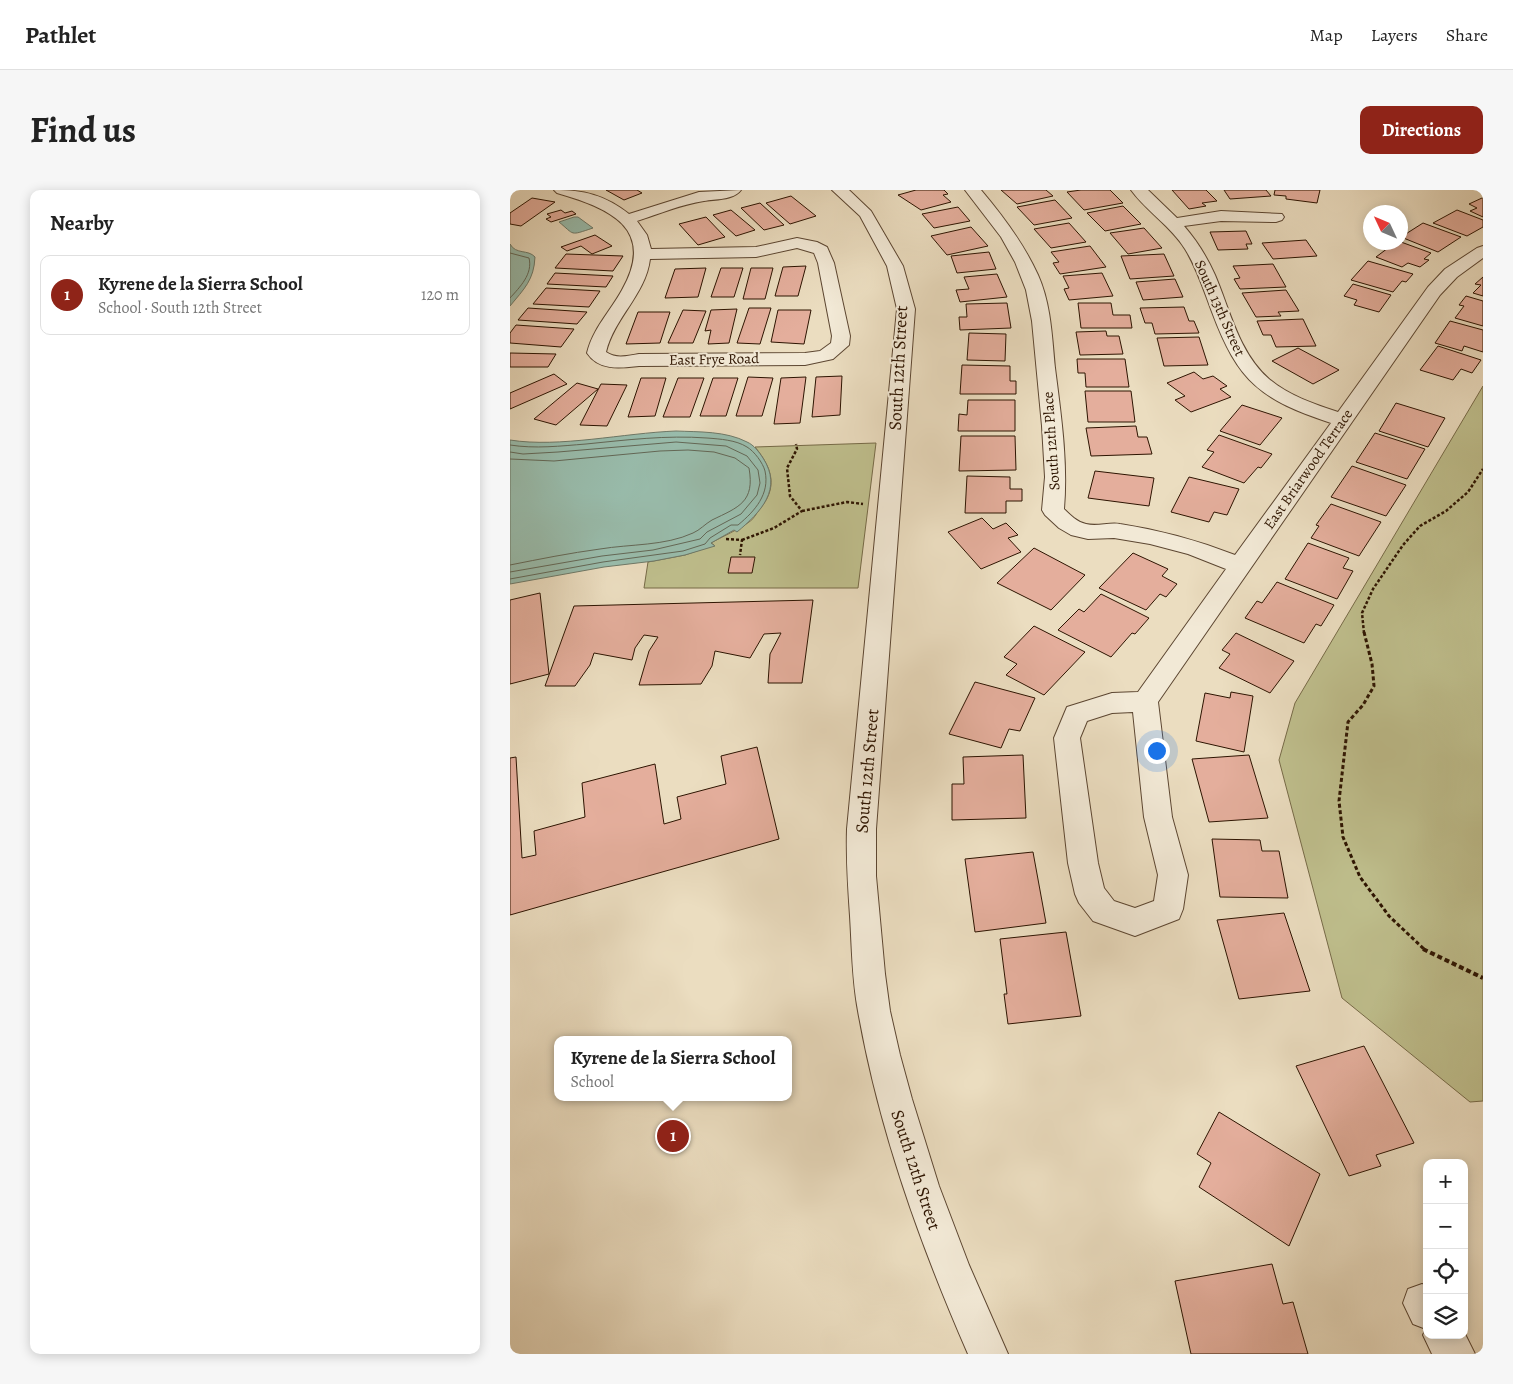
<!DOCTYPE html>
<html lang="en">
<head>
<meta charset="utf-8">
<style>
	:root { --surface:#fff; --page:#f6f6f6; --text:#222; --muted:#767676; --line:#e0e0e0; --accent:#8f2418 }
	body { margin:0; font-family:Alegreya,serif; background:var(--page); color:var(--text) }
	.controls { position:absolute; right:15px; bottom:15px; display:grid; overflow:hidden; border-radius:10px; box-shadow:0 2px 12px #0003 }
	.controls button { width:45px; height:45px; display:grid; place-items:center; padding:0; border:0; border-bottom:1px solid var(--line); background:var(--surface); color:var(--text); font:25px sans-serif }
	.compass { position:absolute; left:853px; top:15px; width:45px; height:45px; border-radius:50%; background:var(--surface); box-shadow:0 2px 12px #0003; rotate:314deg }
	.you { position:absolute; left:646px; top:560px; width:18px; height:18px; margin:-12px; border:4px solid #fff; border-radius:50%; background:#1a73e8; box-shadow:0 0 0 8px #1a73e833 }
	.badge { display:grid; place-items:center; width:32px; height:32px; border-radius:50%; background:var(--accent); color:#fff; font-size:16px; font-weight:700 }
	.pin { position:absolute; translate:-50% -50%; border:2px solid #fff; box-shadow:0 1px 5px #0006 }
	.popup { position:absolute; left:44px; top:846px; width:238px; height:65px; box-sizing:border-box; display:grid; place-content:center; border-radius:10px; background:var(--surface); filter:drop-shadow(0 1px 4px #0005); font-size:16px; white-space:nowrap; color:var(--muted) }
	.popup b { font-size:19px; color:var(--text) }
	.popup::after { content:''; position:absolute; left:50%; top:100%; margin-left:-10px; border:10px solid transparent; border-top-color:var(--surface) }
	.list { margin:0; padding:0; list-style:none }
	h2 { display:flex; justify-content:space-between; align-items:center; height:65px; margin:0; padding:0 20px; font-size:21px }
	h2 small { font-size:16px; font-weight:400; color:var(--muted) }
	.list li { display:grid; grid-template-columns:32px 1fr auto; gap:15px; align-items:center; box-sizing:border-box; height:80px; margin:0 10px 10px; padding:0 10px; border:1px solid var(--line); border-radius:10px }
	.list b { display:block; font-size:19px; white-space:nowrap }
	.list p { margin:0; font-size:16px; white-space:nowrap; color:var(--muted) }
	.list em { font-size:16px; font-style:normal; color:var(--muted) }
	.icon { flex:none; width:28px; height:28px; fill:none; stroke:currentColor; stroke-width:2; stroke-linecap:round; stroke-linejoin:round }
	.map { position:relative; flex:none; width:973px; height:1164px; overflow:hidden; border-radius:10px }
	header { display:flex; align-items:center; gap:30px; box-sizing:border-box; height:70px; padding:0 25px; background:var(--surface); border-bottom:1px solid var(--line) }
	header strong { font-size:24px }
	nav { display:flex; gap:28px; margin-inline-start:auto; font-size:18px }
	.intro { display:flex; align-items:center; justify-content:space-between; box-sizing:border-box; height:120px; padding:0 30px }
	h1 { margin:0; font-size:35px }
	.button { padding:12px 22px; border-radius:10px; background:var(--accent); color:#fff; font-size:18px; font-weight:700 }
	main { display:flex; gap:30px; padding:0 30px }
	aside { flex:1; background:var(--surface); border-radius:10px; box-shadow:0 2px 12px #0003 }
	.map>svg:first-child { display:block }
</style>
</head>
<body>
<header>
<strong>Pathlet</strong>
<nav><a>Map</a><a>Layers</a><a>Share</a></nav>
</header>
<div class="intro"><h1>Find us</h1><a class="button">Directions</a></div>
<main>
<aside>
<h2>Nearby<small></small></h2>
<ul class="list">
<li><span class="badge">1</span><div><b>Kyrene de la Sierra School</b><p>School · South 12th Street</p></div><em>120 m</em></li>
</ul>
</aside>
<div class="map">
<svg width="973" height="1164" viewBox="0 0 973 1164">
	<rect width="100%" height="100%" fill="#ebddc0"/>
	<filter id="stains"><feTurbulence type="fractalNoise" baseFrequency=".004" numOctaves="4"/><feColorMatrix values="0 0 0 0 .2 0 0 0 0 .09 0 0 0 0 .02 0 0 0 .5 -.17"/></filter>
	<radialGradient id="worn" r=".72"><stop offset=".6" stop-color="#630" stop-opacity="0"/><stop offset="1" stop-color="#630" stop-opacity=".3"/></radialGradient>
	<path fill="#bfbf8d" stroke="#766a47" d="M973 196V911L960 912 832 808 769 570 785 513Z
		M366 253 348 398H134L138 372 175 365 204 355 201 353C211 347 230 339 239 332 243 330 246 324 249 320 268 298 263 279 245 257Z"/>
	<path fill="#99bdad" stroke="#6e7968" d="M64 27H68L83 38C59 46 65 45 49 32Z
		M0 54C6 65 18 59 25 67 24 90 14 99 0 116Z
		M166 241C189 242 216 241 237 252 244 255 249 262 253 268 273 299 251 322 227 342L224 340 201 353 205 356 175 365 144 371 94 377 0 394V250C49 258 114 243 166 241Z"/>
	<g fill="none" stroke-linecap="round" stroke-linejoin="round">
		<path stroke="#636857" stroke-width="1" d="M0 63 19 68C23 84 10 97 0 108
			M0 255C25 259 51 256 76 254 116 250 156 245 197 248 210 249 226 250 237 257 244 261 253 273 255 281 260 304 245 321 228 335H221L200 348 195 354 173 361 93 372 0 389
			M0 262 13 264 48 262 166 252 216 256 237 266 248 280 250 293 247 305 231 324 197 342 190 349 143 360 92 366 0 382
			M0 269 44 271 150 261 178 260 204 262 225 268 239 278C245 312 229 317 202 330 195 334 190 340 183 343 155 356 120 354 90 359 60 363 30 369 0 375"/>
	</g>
	<path fill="#e4ae9c" stroke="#2d1401" d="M96 0H127L132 3 114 10Z
		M406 0H434L438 4 433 5 441 12 411 20 388 5Z
		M491 0H536L543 6 507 14Z
		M571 0H600L613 13 574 20 557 2Z
		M662 0H696L707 11 692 13 696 16 679 19Z
		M714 0H756L761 6 720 9Z
		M765 0H810L807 13 776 9V6L764 5Z
		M281 6 306 26 280 34 256 13Z
		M22 8 45 12 11 36 0 34V23Z
		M972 8H973V27L960 21 967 18 959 14Z
		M545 10 562 28 524 35 507 17Z
		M250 13 274 35 254 40 231 18Z
		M613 16 631 34 595 41 577 23Z
		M448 17 460 31 424 38 412 24Z
		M51 20 55 23 62 21 66 24 41 32 36 29 41 27 37 24Z
		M221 20 245 40 226 46 203 25Z
		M947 20 973 30V37L957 46 923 33Z
		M196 27 215 47 188 55 169 34Z
		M559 33 576 52 541 58 524 39Z
		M913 33 951 47 928 62 891 47Z
		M461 37 478 56 437 65 421 46Z
		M634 38 652 58 618 64 600 43Z
		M736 41 742 54H736L738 59 708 60 700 42Z
		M85 45 102 56 82 64 71 56 57 61 51 57Z
		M796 50 807 66 763 69 752 53Z
		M886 52H891L921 63 914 69 919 70 910 77 898 73 892 77 866 67Z
		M580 56 596 77 550 84 543 73 549 72 541 62Z
		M479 62 486 79 447 83 441 66Z
		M56 64 113 66 103 81 45 78Z
		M654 64 664 86 620 89 611 66Z
		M858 71 903 84 896 92 892 91 883 102 841 90Z
		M763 74 776 97 730 99 724 89 730 88 723 76Z
		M296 76 288 106H265L273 77Z
		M196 78 188 107 155 108 165 79Z
		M211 78H233L224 107H201Z
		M241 78H263L255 109H233Z
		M45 83 103 86 96 97 37 94Z
		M592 83 603 106 559 110 554 99 559 98 553 86Z
		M487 84 497 107 450 112 446 100 459 99 454 87Z
		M973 87V106L963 103 971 95 965 94Z
		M665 89 673 107 633 110 626 92Z
		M843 94 881 105 869 122 844 115 847 110 834 106Z
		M36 98 90 101 79 117 23 114Z
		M776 100 789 121 768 122 771 126 746 127 732 103Z
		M956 106 973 111V136L945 128 954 116 949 115Z
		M497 113 501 138 450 140 449 127H457L456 114Z
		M568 113H601L603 125H620L622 138H571Z
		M674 117 679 131H684L689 143 645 144 642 133H635L630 118Z
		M18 118 77 122 67 134 8 130Z
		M239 118H261L250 154 227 153Z
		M227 119 219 153 198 154 201 140 195 141 201 120Z
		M173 120 196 121 183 153H158Z
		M268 120H301L294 154 261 152Z
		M128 122H160L150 153 116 154Z
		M793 129 806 156 766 157 761 145H753L747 131Z
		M940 131 973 140V162L954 156 952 161 925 153Z
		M6 135 64 139 51 157 0 153V143Z
		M596 141 597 146H609L613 164 570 165 566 142Z
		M459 143 496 144 495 171 457 170Z
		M689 147 698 175 654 176 647 148Z
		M928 156 971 170 962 183 951 179 943 190 910 180Z
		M788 158 829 180 803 194 762 171Z
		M0 163 46 164 38 177H0Z
		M567 169H615L619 197H576L575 183H568Z
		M452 175 500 176V191H506V204H450Z
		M684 182 693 189 703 186 717 196 710 199 721 207 681 222 665 210 675 206 657 193Z
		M44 184 57 194 0 219V203Z
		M332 186 330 225 302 227 306 187Z
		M238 187 263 188 252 226H226Z
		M296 187 290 233 264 234 271 188Z
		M131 188H156L145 226 118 227Z
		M168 188H194L180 227H153Z
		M203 188H228L216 226H190Z
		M67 193 88 199 46 235 24 229Z
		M91 194 117 195 97 236 70 235Z
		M575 201H621L625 232H578Z
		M458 210H505V241H448L449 224 457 225Z
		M886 213 935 228 918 257 869 241Z
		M732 215 772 228 750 255 710 241Z
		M626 236 628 247H637L642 264 581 266 576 238Z
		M865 243 915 259 897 289 846 272Z
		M709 245 762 264 751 278 748 277 734 293 692 277 704 262 697 260Z
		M451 246H505L506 280 449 281Z
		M842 276 896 295 876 326 821 307Z
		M585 281 644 288 639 316 578 308Z
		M457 286 500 287V299H512V311H496V323H455Z
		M679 287 729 299 717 325 704 322 699 332 661 322Z
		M821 314 871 332 849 366 801 348 809 336 806 335Z
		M472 328 483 339 496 333 508 345 498 348 511 362 471 379 438 342Z
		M798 353 839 368 833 378 843 381 827 409 775 389Z
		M524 358 575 385 541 420 487 393Z
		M623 363 658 379 652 386 667 394 656 407 650 404 636 420 589 398Z
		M221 367H245L242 383H218Z
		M767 392 824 415 811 436 806 434 794 453 735 428 747 411 752 413Z
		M30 403 39 484 0 494V410Z
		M591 404 639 428 625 444 622 443 601 467 548 440 569 419 574 422Z
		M303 410 292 493H258L260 464 271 443 254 444 240 468 205 461 202 476 191 494 129 495 139 461 148 447 134 445 125 458 122 470 84 463 80 475 65 496H35L64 416Z
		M524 436 575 462 534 505 496 485 507 474 494 467Z
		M726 443 784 471 760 503 709 478 720 464 712 460Z
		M465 492 525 508 510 541 499 539 491 558 439 544Z
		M721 502 743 506 734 562 686 551 695 503 720 508Z
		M247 557 269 649 0 725V568L6 567 12 668 26 665 24 641 75 627 72 593 145 574 154 634 171 629 167 607 216 594 211 566Z
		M513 565 516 628 442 630V594H454L453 567Z
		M739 565 758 628 699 632 682 569Z
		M702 649 750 650 752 661H769L778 708 710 707Z
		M523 662 536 733 465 742 455 669Z
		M774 723 800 801 729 809 707 730Z
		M556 742 571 826 498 834 494 804H497L490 749Z
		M854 856 904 953 866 965 871 976 839 986 786 876Z
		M709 922 810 984 779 1056 689 997 701 973 687 964Z
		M762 1074 773 1114 783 1112 798 1164H681L665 1091Z"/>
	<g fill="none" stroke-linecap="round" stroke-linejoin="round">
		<defs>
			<path id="minor" d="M44 0C74 0 95 5 119 24L189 2 231 0C224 10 205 9 194 11 172 14 149 24 127 31L137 45 141 59 246 57 287 48 307 52 317 57 324 73 340 146 339 155 323 169 295 175 129 176C110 178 89 181 77 163 83 138 100 122 112 100 147 38 99 18 47 3ZM287 58 304 63 308 73 322 146 321 153 310 161 295 163 129 164C117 166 106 169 96 162 104 128 136 104 140 69L246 67Z
				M322 0H339L361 21 393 76 405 119 366 639V686L375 784 380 821 390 865 402 909 429 996 459 1075 498 1164H458C410 1054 369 940 348 821 342 790 342 758 340 726 338 697 336 669 337 639L387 119 377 76 350 26Z
				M455 0H471C493 26 514 54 528 85 541 114 542 147 545 178 551 225 558 272 554 319 560 325 567 332 576 334 587 337 599 332 610 334 650 340 689 351 725 365L821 233C751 210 728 192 702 122 694 101 687 78 675 59 661 36 637 22 621 0H638L667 28 711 21 772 24 774 27 772 30 766 32 711 31 674 36C687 51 697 67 705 85 720 120 729 163 759 189 779 206 804 214 828 222L918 97 935 79 967 58 973 56V68L947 87 930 105 648 512 662 627 678 685 673 719 669 729 625 746 583 731 569 713 565 704 558 673 544 548 557 517 602 503 628 502 716 379 678 364 640 354 604 348 578 349 561 345 549 338 535 325 532 320 535 287 532 236 522 131 516 100 505 72 491 47ZM623 522 634 627 648 685 644 711 625 718 604 711 594 698 588 673 570 548 577 531 602 523Z
				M912 1094 917 1096V1145H954V1142L965 1164H922L913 1145 916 1139 903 1134 893 1113 898 1099Z"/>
		</defs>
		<use href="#minor" stroke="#5c4631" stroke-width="2"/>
		<path stroke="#2d1401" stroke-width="2.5" stroke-dasharray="3 2" stroke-linecap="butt" d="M292 321 337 312 353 314
			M216 349 232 350 230 365
			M232 350 264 338 292 321 280 306 277 278 287 259 286 254
			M854 443 852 423 863 399 893 355 910 336 936 321 958 302 973 279"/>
		<path stroke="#2d1401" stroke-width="3" stroke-dasharray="4 2.5" stroke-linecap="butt" d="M854 442 862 474 864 496 853 515 838 532 829 611 833 647 850 687 879 726 915 760"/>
		<path stroke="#2d1401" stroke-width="4" stroke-dasharray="5 3" stroke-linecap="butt" d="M913 759 973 788"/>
		<use href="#minor" fill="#f2e9d6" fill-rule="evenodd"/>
	</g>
	<g text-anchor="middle" stroke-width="4" stroke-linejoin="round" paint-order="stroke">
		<g font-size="15" fill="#2d1401" stroke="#f2e9d6">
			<text transform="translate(710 118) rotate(66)" y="5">South 13th Street</text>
			<text transform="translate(204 169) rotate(-1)" y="5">East Frye Road</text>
			<text transform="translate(541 251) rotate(-94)" y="5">South 12th Place</text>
			<text transform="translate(798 279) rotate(-55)" y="5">East Briarwood Terrace</text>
		</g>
		<g font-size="18" fill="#2d1401" stroke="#f2e9d6">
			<text transform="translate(388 178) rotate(-87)" y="6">South 12th Street</text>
			<text transform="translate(357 581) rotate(-85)" y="6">South 12th Street</text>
			<text transform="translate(406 980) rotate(72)" y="6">South 12th Street</text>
		</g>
	</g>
	<rect width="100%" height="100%" filter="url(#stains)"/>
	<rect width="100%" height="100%" fill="url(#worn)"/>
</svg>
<div class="controls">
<button>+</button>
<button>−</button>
<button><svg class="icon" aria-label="locate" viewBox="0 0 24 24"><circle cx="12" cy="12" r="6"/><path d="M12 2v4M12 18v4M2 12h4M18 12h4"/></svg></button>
<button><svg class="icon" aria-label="layers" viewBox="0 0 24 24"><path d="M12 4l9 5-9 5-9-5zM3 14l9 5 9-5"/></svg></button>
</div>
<svg class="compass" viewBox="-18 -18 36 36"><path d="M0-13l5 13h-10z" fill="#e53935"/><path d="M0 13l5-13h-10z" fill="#767676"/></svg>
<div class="you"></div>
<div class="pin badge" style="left:163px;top:946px">1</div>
<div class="popup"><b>Kyrene de la Sierra School</b>School</div>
</div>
</main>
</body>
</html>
